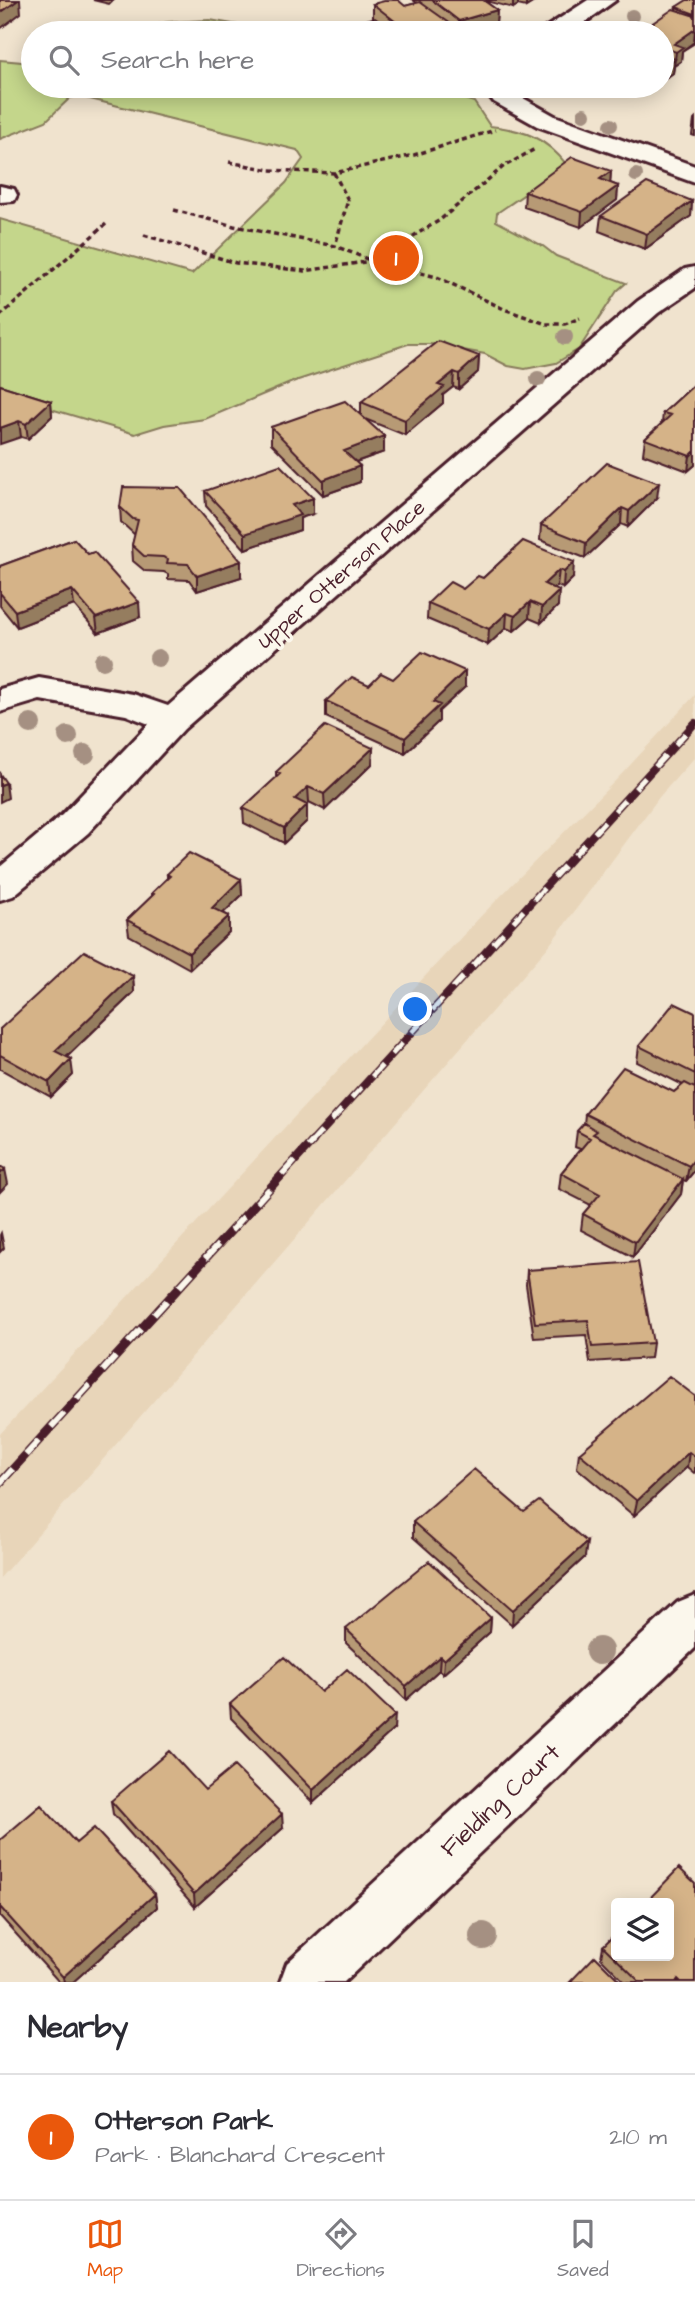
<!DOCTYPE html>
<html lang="en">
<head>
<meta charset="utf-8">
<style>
	:root { --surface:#fff; --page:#f7f7f7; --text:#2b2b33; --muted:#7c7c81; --line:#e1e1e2; --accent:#ea580c }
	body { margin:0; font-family:"Architects Daughter",sans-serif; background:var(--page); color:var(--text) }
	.controls { position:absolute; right:21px; bottom:21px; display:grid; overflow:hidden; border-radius:7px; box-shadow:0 4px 18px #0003 }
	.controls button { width:63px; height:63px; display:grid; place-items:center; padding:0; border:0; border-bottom:2px solid var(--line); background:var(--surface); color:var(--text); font:35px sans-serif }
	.you { position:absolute; left:416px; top:1010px; width:24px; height:24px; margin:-18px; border:5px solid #fff; border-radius:50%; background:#1a73e8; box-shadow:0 0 0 10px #1a73e833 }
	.badge { display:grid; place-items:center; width:46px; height:46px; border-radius:50%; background:var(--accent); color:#fff; font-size:23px; font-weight:700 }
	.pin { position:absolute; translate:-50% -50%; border:4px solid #fff; box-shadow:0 2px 7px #0006 }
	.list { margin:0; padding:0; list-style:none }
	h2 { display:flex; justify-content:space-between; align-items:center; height:91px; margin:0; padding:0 28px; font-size:30px }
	h2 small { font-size:23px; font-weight:400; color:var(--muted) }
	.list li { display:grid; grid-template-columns:46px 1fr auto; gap:21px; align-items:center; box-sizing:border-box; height:126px; padding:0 28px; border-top:2px solid var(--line) }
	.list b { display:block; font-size:26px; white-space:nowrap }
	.list p { margin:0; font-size:23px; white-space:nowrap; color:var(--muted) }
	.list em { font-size:23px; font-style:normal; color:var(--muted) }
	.icon { flex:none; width:38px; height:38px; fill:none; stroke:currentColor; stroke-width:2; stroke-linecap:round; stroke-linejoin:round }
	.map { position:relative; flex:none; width:695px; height:1982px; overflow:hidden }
	.search { position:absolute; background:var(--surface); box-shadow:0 4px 18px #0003; left:21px; right:21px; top:21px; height:77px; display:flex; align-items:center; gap:18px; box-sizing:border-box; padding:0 24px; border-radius:38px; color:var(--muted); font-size:26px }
	.sheet { height:217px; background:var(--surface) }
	nav { display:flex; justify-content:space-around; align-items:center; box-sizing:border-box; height:98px; border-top:2px solid var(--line); background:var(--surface); font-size:19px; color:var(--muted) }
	nav a { display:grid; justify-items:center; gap:4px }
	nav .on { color:var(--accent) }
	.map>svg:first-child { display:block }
</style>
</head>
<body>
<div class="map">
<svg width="695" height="1982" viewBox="0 0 695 1982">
	<rect width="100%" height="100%" fill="#f0e3ce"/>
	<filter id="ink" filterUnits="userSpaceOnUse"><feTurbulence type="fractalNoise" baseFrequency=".0143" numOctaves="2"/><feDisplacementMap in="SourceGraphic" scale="14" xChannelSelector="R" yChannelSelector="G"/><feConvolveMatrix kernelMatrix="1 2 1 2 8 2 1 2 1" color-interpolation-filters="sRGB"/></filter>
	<g filter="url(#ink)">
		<path fill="#e8d5b9" d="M695 695V757L660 796 548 947 0 1578V1434L481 916 619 777Z"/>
		<path fill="#c4d68b" stroke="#877a5b" stroke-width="2" d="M210 20 249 27 259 33H116L168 22Z
			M0 60 33 63V86H369L397 93 437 90 474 102 490 126C524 130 545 137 567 165L497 213 496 221 543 246 556 256 626 283 617 291 579 349 556 363 525 369 508 366 485 354 430 344H408L295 381 205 419 164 425 135 434 0 394V219L192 274 286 183 303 159 297 150 78 96 70 98 46 121 0 139Z"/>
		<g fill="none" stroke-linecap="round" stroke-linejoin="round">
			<defs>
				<path id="minor" d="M588 0H616L570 33H542L545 28Z
					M494 86H518L516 94 555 116 695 166V183L537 126 494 102 490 97Z
					M0 186 14 189 17 195 14 201 0 202Z
					M695 267V288L658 313 184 729 88 833 13 896 0 900V867L62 815 149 724 126 715 40 700 0 712V689L39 678 133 694 168 706 638 301 685 269Z
					M695 1595V1648L344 1982H280L287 1963 678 1602Z"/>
			</defs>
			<use href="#minor" stroke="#4a1f2b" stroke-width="6"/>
			<path stroke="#4a1f2b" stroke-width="3.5" stroke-dasharray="5 3.5" stroke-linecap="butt" d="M229 162 270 170 334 173 414 155 495 130
				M334 173 348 200 335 246
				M174 210 234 226 335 246 372 261 437 277 504 309 546 324H565L580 318
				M144 235 236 263 305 271 372 261 440 220 503 167 535 149
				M0 316 106 224"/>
			<use href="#minor" fill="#fbf7ec" fill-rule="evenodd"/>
			<defs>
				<path id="rail-far1" d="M311 1143 695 723"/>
				<path id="rail" d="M0 1483 313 1141"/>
			</defs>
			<use href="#rail-far1" stroke="#4a1f2b" stroke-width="8"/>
			<use href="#rail" stroke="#4a1f2b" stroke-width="9"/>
			<use href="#rail-far1" stroke="#fbf7ec" stroke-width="5" stroke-dasharray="15" stroke-linecap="butt"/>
			<use href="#rail" stroke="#fbf7ec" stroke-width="6" stroke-dasharray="19" stroke-linecap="butt"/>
		</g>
		<g fill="#a59082">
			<circle cx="632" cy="16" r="7"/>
			<circle cx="584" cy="114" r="7"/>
			<circle cx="611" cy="125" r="7"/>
			<circle cx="636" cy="175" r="7"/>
			<circle cx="565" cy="337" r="8"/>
			<circle cx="538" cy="379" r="8"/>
			<circle cx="158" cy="658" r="9"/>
			<circle cx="103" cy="661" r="9"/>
			<circle cx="31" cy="724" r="10"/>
			<circle cx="68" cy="736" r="10"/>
			<circle cx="85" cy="754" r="10"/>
			<circle cx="599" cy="1651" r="14"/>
			<circle cx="483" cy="1936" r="14"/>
		</g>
		<path fill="#b79a75" stroke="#4a1f2b" stroke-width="2" d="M93 0H113L109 4Z
			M413 0H483L497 10 496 24 464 33H339V28L373 18V4L405 6 417 3Z
			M486 0H537L526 7 518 5 513 8 486 1Z
			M695 0V43L682 51 681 61 674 66 673 73 662 81V33L676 10V7Z
			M638 86H656L650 90Z
			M695 119V136L692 135 694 120Z
			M611 171 610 183 618 186 617 200 581 227 524 207 525 192Z
			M692 201 691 216 645 249 599 231 601 216Z
			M479 356 478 372 459 389 453 387 443 395V403L405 435 365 419 384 452 356 462 360 482 323 495 271 443V427L361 415V402Z
			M695 384V465L688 471 643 454 645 439 662 423 663 413Z
			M0 385 51 401 52 416 28 439 21 437Z
			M205 491 313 514 300 518V530L245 549 206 506Z
			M657 498 628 527 621 524 585 558 540 540 541 525Z
			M120 507 241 577 197 591 189 580 168 579V574L164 572 145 571 133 561 132 545 135 535 121 522Z
			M74 539 140 617 98 633 74 605 17 627 0 606V566Z
			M523 541 573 578 563 588 557 586 554 589 558 606 541 623 529 618 514 631 506 628 488 645 427 619 428 603 463 589 483 578Z
			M393 679 465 687 439 711V721L405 753 326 717V701L369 685Z
			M373 748 372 764 325 810 309 802 306 805 307 821 284 843 244 823 243 808 276 778V772Z
			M167 874 241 879 242 895 223 913 229 916V932L190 969 129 935 127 920 152 896V893L167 878Z
			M133 976 134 992 67 1057 73 1075 51 1097 0 1069V1029Z
			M695 1013V1170L686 1181 683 1180 681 1194 633 1257 581 1230 583 1214 591 1205 559 1189 561 1173 580 1149 575 1147 577 1131 584 1124 585 1114 674 1092 683 1085 637 1062 639 1046Z
			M527 1270 653 1343 651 1358 590 1362 586 1335 534 1338 526 1285Z
			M695 1396V1472L694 1473 687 1467 634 1516 577 1468 579 1453Z
			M524 1512 585 1557 512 1625 413 1537V1522Z
			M491 1618 490 1632 443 1674 439 1670 406 1700 346 1643V1629Z
			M321 1692 394 1729 313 1803 231 1718 230 1704Z
			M205 1790 283 1828 195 1907 113 1814 111 1801Z
			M0 1840 76 1843 155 1894 157 1907 73 1982H59L0 1916Z
			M603 1946 695 1982H625L601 1958Z"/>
		<path fill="#957d5f" stroke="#4a1f2b" stroke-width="2" d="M18 0H20L21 13 0 29V13Z
			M513 0H518V5L513 8Z
			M526 0H537L526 7Z
			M497 10 496 24 464 33H459V21Z
			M458 29 457 33H442Z
			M695 29 694 42 682 51 681 61 674 66 676 52 674 44Z
			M675 59 673 73 662 81V68Z
			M611 171 610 186 600 179Z
			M618 186 617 200 581 227 582 212Z
			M692 201 691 216 645 249 647 234Z
			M479 356 478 372 459 389V374Z
			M454 372 453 387 443 395V403L405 435V420L438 385Z
			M51 401 52 416 28 439 26 424Z
			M19 421 21 437 0 444V428Z
			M384 436V452L344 466V451Z
			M695 451V465L688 471 690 456Z
			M360 466V482L323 495V480Z
			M659 483 657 498 628 527 629 511Z
			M313 498V514L300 518V530L245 549V534L292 505Z
			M622 508 621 524 585 558 586 543Z
			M241 561V577L197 591V576Z
			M574 562 573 578 563 588 564 572Z
			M559 570 557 586 543 600 544 584Z
			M72 590 74 605 17 627 15 611Z
			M559 591 558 606 541 623 542 607Z
			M139 602 140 617 98 633 96 618Z
			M530 602 529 618 514 631 515 616Z
			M507 613 506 628 488 645 489 629Z
			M465 671V687L439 711V721L405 753V738L433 702Z
			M373 748 372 764 325 810 324 794Z
			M6 783 8 798 0 802V785Z
			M308 787 309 802 296 815 295 799Z
			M307 805V821L284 843V828Z
			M241 879 242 895 213 923 212 908Z
			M229 916V932L190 969 189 953Z
			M133 976 134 992 57 1066 55 1051Z
			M71 1059 73 1075 51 1097 49 1082Z
			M695 1158V1170L686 1181 689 1166Z
			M5 1169 8 1184 0 1192V1174Z
			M683 1179 681 1194 633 1257 635 1242Z
			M1 1233 4 1248 0 1252V1235Z
			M689 1452 687 1467 634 1516 637 1501Z
			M587 1542 585 1557 512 1625 513 1610Z
			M491 1618 490 1632 443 1674 444 1660Z
			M440 1656 439 1670 406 1700V1686Z
			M395 1715 394 1729 313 1803V1790Z
			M282 1814 283 1828 195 1907 194 1894Z
			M155 1894 157 1907 73 1982H64L63 1977Z"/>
		<path fill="#d5b388" stroke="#4a1f2b" stroke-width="2" d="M0 0H18L0 13Z
			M388 0H398L405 6 420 2 458 29 442 33H410L373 4Z
			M432 0H483L497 10 459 21Z
			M687 0H695V14L676 7Z
			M673 9 695 16V29L674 44 683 47 676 52 662 47V33H638Z
			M375 18 394 33H347L339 28Z
			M662 55 675 59 662 68Z
			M572 157 611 171 600 179 618 186 582 212 525 192Z
			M647 183 692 201 647 234 601 216Z
			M438 341 479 356 459 374 454 372 438 385 444 387 405 420 361 402Z
			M695 384V451L690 456 645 439 671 415 663 413Z
			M0 385 51 401 26 424 19 421 0 428Z
			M345 401 384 436 344 451 360 466 323 480 271 427Z
			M607 463 659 483 629 511 622 508 586 543 541 525Z
			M280 465 313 498 292 505 300 515 245 534 205 491Z
			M123 487 180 488 241 561 197 576 188 564 167 563 168 559 163 557 144 556 132 545 138 520 133 519 120 507Z
			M74 539 88 554 94 552 139 602 96 618 72 590 15 611 0 593V566Z
			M523 541 574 562 564 572 559 570 544 584 559 591 542 607 530 602 515 616 507 613 489 629 428 603 450 582 463 589 478 576 483 578Z
			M422 652 465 671 433 702 440 705 405 738 326 701 352 677 369 685 381 673 393 679Z
			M325 726 373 748 324 794 308 787 295 799 307 805 284 828 243 808 280 774 276 772Z
			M0 774 6 783 0 785Z
			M189 853 241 879 212 908 229 916 189 953 127 920 154 894 152 893 170 876 167 874Z
			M84 951 133 976 55 1051 71 1059 49 1082 0 1055V1029Z
			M674 1003 695 1013V1074L639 1046Z
			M623 1067 674 1092 685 1083 695 1088V1158L689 1166 585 1114Z
			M584 1123 597 1131 593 1134 683 1179 635 1242 583 1214 600 1194 561 1173 590 1138 577 1131Z
			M0 1166 5 1169 0 1174Z
			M638 1262 653 1343 592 1347 588 1320 535 1323 527 1270Z
			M669 1376 695 1396V1457L689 1452 637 1501 579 1453Z
			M474 1469 524 1512 539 1501 587 1542 513 1610 413 1522Z
			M429 1561 491 1618 444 1660 440 1656 406 1686 346 1629Z
			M284 1657 321 1692 347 1669 395 1715 313 1790 230 1704Z
			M169 1751 205 1790 234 1766 282 1814 194 1894 111 1801Z
			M41 1805 76 1843 94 1828 155 1894 63 1977 0 1907V1840Z
			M679 1868 695 1883V1982H681L678 1979 676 1982H640L603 1946 616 1933V1956H669V1903H645Z
			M595 1956 621 1982H570Z"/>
	</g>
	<g text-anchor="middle" stroke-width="7" stroke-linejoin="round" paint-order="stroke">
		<g font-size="21" fill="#4a1f2b" stroke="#fbf7ec">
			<text transform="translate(341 574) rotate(-41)" y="7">Upper Otterson Place</text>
		</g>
		<g font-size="24" fill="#4a1f2b" stroke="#fbf7ec">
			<text transform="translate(500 1800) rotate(-43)" y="8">Fielding Court</text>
		</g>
	</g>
</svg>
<div class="controls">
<button><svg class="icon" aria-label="layers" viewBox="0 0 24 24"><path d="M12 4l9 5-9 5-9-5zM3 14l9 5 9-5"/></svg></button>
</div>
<div class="you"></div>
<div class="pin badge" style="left:396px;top:258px">1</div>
<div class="search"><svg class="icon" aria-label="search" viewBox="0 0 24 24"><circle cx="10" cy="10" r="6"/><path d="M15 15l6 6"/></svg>Search here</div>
</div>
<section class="sheet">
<h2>Nearby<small></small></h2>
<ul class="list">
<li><span class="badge">1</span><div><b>Otterson Park</b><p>Park · Blanchard Crescent</p></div><em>210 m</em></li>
</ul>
</section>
<nav>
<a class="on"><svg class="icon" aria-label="map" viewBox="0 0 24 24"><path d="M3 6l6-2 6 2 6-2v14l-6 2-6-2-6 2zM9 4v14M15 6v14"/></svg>Map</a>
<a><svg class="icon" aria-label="directions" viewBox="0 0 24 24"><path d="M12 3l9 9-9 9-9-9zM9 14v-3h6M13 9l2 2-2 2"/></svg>Directions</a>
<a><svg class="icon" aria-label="saved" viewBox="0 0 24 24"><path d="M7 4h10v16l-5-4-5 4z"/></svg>Saved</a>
</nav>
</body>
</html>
